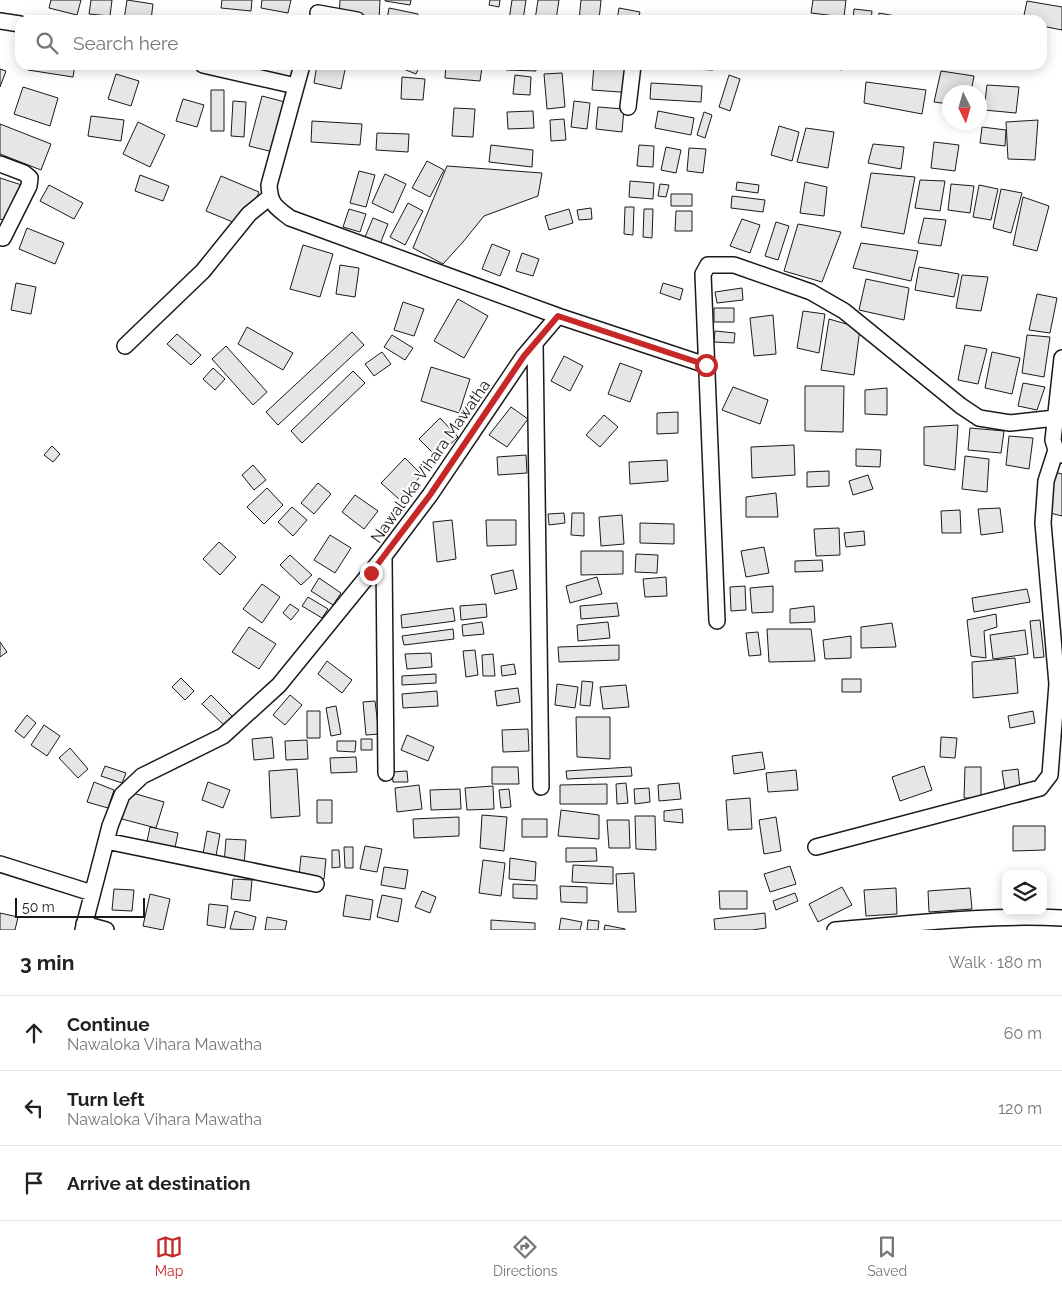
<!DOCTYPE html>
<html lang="en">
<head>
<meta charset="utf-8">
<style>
	:root { --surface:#fff; --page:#f2f2f2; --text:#222; --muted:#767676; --line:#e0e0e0; --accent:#c62828 }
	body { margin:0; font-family:Raleway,sans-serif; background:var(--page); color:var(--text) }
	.controls { position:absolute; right:15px; bottom:15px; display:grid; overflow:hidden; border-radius:10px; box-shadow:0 2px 12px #0003 }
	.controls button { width:45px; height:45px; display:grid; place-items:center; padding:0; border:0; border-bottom:1px solid var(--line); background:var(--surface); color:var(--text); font:25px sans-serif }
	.compass { position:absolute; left:942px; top:85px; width:45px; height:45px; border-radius:50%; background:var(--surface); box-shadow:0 2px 12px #0003; rotate:175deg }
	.scale { position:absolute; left:15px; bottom:12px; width:130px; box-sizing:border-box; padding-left:5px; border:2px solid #1a1a1a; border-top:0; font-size:14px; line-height:18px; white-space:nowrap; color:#1a1a1a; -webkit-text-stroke:4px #fff; paint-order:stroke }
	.stop { position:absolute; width:15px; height:15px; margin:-11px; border:4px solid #c62828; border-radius:50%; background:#fff }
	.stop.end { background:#c62828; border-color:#fff; box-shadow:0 1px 5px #0008 }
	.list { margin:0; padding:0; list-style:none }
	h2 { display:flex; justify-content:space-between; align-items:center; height:65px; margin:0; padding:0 20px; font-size:21px }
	h2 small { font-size:16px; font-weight:400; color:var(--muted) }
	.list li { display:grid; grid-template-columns:32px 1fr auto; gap:15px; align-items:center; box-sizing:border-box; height:75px; padding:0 20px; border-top:1px solid var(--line) }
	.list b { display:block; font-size:19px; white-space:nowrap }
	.list p { margin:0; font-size:16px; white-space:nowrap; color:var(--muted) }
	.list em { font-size:16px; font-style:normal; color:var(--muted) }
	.icon { flex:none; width:28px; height:28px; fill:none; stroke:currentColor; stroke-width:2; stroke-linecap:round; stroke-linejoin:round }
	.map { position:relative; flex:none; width:1062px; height:930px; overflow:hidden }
	.search { position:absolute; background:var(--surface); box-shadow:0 2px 12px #0003; left:15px; right:15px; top:15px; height:55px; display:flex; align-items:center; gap:12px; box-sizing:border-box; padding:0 18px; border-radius:15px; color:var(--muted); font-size:19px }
	.sheet { height:290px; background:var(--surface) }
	nav { display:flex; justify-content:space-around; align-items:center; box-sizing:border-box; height:70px; border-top:1px solid var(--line); background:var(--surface); font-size:14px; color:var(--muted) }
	nav a { display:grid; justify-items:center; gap:2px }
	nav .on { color:var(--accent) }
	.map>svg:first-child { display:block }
</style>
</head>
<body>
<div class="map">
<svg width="1062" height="930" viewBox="0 0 1062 930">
	<rect width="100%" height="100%" fill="#fff"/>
	<path fill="#e6e6e6" stroke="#1a1a1a" d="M51 0H81L77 15 49 8Z
		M91 0H112L110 16 89 14Z
		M127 0 153 4 151 20H124Z
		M222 0H252L251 11 221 8Z
		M262 0H291L288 13 261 8Z
		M340 0H380L379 20 339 18Z
		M385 0H411L410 5 385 1Z
		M490 0H500L499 7 489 5Z
		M512 0H526L523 20H509Z
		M538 0H559L556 20H535Z
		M581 0H601L599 20H579Z
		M813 0H846L844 17 811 13Z
		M1027 1 1062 7V30L1042 26V20H1023Z
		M389 8 418 14 417 20H387Z
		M619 8 640 12 638 20H617Z
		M854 9 872 11 871 20H853Z
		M879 13 912 19V20H878Z
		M196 16 224 18V20H196Z
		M29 65H75L73 77 28 70Z
		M317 65H346L341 89 314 83Z
		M402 65H420L416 74 401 68Z
		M446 65 482 67 480 81 445 78Z
		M506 65H536V71L506 70Z
		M594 65 636 68 634 93 592 90Z
		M692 65H714L713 70 691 69Z
		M820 65H843L842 70Z
		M0 69 6 71 0 87Z
		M941 71 974 76 971 92H950V104L934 102Z
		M562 73 565 107 547 109 544 74Z
		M116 74 139 81 131 106 108 99Z
		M515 75 531 77 530 95 513 94Z
		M729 75 740 79 730 111 719 107Z
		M402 77 425 79 423 100 401 99Z
		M866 82 926 90 922 114 864 103Z
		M651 83 702 86 701 102 650 99Z
		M987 85 1019 87 1016 113 984 110Z
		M23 87 58 98 50 126 14 114Z
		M211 90H224V131H211Z
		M262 96 285 102 273 152 249 146Z
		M183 99 204 105 197 127 176 121Z
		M233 101 246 102 244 137 231 136Z
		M574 101 590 103 587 129 571 127Z
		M598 107 624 109 622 132 596 129Z
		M454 108 475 109 473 137 452 136Z
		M533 111 534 128 508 129 507 112Z
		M658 111 694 118 691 135 655 128Z
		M704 112 712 115 705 138 697 135Z
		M91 116 124 120 121 141 88 136Z
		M564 119 566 140 551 141 550 120Z
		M1038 120 1035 160 1008 159 1006 122Z
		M312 121 362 124 360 145 311 142Z
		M138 122 165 135 150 167 123 154Z
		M0 124 51 144 41 170 0 154Z
		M779 126 799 132 792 161 771 155Z
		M982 127 1006 130 1005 146 980 143Z
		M806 128 834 132 828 168 797 162Z
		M377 133 409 134 408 152 376 150Z
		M934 142 959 145 955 171 931 168Z
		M873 144 904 147 901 169 868 163Z
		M491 145 533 150 532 167 489 162Z
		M639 145 654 146 653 167 637 166Z
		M666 147 681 150 676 173 661 170Z
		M689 148 706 149 703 173 687 171Z
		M427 161 444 170 430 197 412 188Z
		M447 166 542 173 538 196 484 216 463 242 443 264 413 248Z
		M359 171 375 175 366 207 350 203Z
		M871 173 915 177 904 234 861 227Z
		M385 174 406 184 393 213 372 203Z
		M140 175 169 186 163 201 135 191Z
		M221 176 259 192 245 227 206 211Z
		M0 178 28 187 15 224 0 219Z
		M920 180 945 181 940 211 915 208Z
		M630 181 654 183 653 199 629 197Z
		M737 182 759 185 758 193 736 190Z
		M805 182 827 187 824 216 800 213Z
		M660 184 669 185 666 197 658 196Z
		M951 184 974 186 970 213 948 210Z
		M49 185 83 203 74 219 40 201Z
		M979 185 998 189 991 220 973 217Z
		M1001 189 1022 193 1011 233 993 228Z
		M671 194H692V206H671Z
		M732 196 765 200 763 212 731 208Z
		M1023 197 1049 206 1037 251 1013 245Z
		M408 203 423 211 405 245 390 237Z
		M625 207H634L633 235 624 234Z
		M591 208 592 219 579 220 577 210Z
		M349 209 366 214 360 232 343 227Z
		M569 209 573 223 549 230 545 216Z
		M644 209H653L652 238 643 237Z
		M676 211H692V231H675Z
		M373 218 388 224 380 244 365 237Z
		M924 218 946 220 941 246 918 243Z
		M742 219 760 225 750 253 730 246Z
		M776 222 789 226 778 260 765 256Z
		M798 224 841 232 822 282 784 271Z
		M27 228 64 243 55 264 19 249Z
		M861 243 918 251 911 281 853 268Z
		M492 244 510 251 500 276 482 269Z
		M303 245 333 254 320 297 290 289Z
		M522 253 539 259 533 276 516 271Z
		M340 265 359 268 355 297 336 294Z
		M919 267 959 274 954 297 915 290Z
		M962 275 988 277 981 311 956 308Z
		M866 279 909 288 904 320 859 310Z
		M16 283 36 287 31 314 11 310Z
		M663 283 683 289 680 300 660 293Z
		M742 288 743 300 717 303 715 292Z
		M1037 294 1057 298 1050 333 1029 330Z
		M458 299 488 316 464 358 434 341Z
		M403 302 424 309 414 336 394 330Z
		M714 308H734V322H714Z
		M803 311 825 314 819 353 797 348Z
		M773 315 776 354 754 356 750 318Z
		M829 319 860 328 854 375 821 370Z
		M247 327 293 353 283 370 238 344Z
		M715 331 735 333 734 343 714 342Z
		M352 332 364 345 278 425 266 412Z
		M177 334 201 355 191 365 167 344Z
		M392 335 413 348 405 360 384 347Z
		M1027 335 1050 337 1044 377 1022 373Z
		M965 345 987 349 978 384 958 380Z
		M226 346 267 392 253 405 212 359Z
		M382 352 391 364 374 376 365 364Z
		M992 352 1020 358 1012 394 985 388Z
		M564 356 583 366 570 391 551 381Z
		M620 363 642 371 630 402 608 394Z
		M431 367 470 379 459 413 421 401Z
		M213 368 225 379 215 390 203 379Z
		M353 371 365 383 302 443 291 431Z
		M1023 383 1045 387 1037 410 1018 406Z
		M805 386H844L843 432 805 431Z
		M733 387 768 400 760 424 722 410Z
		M887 388V415L865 414V390Z
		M511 407 528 419 507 447 489 435Z
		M678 412V433L657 434V413Z
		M604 415 618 427 600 447 586 435Z
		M440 418 458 437 437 457 419 439Z
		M958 425 955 470 924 465V427Z
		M970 428 1004 431 1001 453 968 450Z
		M1009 436 1033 438 1029 469 1006 465Z
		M794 445 795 475 752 478 751 447Z
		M52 446 60 454 53 462 44 455Z
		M856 449 881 450 880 467 856 466Z
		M526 455 527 473 498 475 497 457Z
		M965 456 989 459 987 492 962 489Z
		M405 458 422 475 399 499 381 483Z
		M667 460 668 481 630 484 629 462Z
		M253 465 266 480 254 490 242 475Z
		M829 471V486L807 487V472Z
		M1054 472 1062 474V516L1050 513Z
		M868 475 873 489 853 495 849 481Z
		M318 483 331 494 314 514 301 503Z
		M267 488 283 505 264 524 247 507Z
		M776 493 778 517H746V497Z
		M355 495 378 511 364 529 342 512Z
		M292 507 307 520 293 536 278 522Z
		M1000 508 1003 532 981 535 978 509Z
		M960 510 961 533H942L941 511Z
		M564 513 565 523 549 525 548 514Z
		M572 513H584V536L571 535Z
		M622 515 624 544 601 546 599 517Z
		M452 520 456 559 437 562 433 522Z
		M486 520H516V545L487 546Z
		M640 523 674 524V544L640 543Z
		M839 528 840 555 816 556 814 529Z
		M864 531 865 545 846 547 844 533Z
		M330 535 351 548 335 573 314 560Z
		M219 542 236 557 220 575 203 559Z
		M764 547 769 573 746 577 741 551Z
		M581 551H623V574L581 575Z
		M636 554 658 555 657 573 635 572Z
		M290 555 312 575 301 585 280 565Z
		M822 560 823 571 795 572V561Z
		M513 570 517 589 495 594 491 575Z
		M597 577 602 594 570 603 566 586Z
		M666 577 667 596 645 597 643 579Z
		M319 578 341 593 333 605 311 591Z
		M262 584 280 597 262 623 243 609Z
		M745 586 746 610 731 611 730 587Z
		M773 586V612L752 613 750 588Z
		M1027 589 1030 602 974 612 972 598Z
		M308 597 328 609 322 618 302 606Z
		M617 603 619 616 581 619 580 606Z
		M290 604 299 610 291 620 283 613Z
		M486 604 487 617 461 620 460 606Z
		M814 606 815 622 790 623V609Z
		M453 608 455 621 402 628 401 615Z
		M996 614 997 627 984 631 986 658 971 656 967 620Z
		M1040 620 1044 657 1034 658 1030 621Z
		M482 622 484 634 463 636 462 625Z
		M608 622 610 638 578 641 577 625Z
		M892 623 896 647 861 648V627Z
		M249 627 276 644 259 669 232 652Z
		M453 629 454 639 404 645 402 636Z
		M767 629H811L815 661 769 662Z
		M1025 630 1028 654 993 659 990 635Z
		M758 632 761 655 749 656 746 633Z
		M851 636V658L825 659 823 640Z
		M0 642 7 652 0 657Z
		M619 645V660L559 662 558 647Z
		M475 650 478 675 466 677 463 651Z
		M431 653 432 667 407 669 405 654Z
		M493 654 495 676H483L482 655Z
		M1015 658 1018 693 973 698 972 662Z
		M327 661 352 680 342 693 318 674Z
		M514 664 516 674 502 676 501 666Z
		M436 674V683L402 685V676Z
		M181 678 194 691 185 700 172 687Z
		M842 679H861V692H842Z
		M582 681 593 682 590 706 580 705Z
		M557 684 578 687 575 708 555 705Z
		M626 685 629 707 603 709 600 687Z
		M518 688 520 702 497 706 495 691Z
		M437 691 438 706 403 708 402 694Z
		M211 695 237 721 228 729 202 704Z
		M290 695 302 705 285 725 273 715Z
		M375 701 379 734 366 735 363 702Z
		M336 706 341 734 331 736 326 708Z
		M307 711H320V738H307Z
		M1033 711 1035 723 1010 728 1008 716Z
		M27 715 36 723 24 738 15 731Z
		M576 717H610V759L577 757Z
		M44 725 60 736 47 756 31 745Z
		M528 729 529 751 503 752 502 730Z
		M407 735 434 747 428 761 401 750Z
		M272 737 274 758 254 760 252 739Z
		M941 737 957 738 955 758 940 757Z
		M361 739H372V750H361Z
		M307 740 308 759 286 760 285 741Z
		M337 741H356L355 752 337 751Z
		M70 748 88 769 78 778 59 758Z
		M762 752 765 769 734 774 732 756Z
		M356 757 357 772 331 773 330 758Z
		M105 766 126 773 122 783 101 776Z
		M924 766 932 790 900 801 892 777Z
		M492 767H518L519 784H492Z
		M631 767 632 776 567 779 566 771Z
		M965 767H981V798H964Z
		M297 769 300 816 271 818 269 771Z
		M1018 769 1020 788 1005 790 1002 771Z
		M796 770 798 790 768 792 766 773Z
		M407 771 408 782H393L392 772Z
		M94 782 114 790 108 808 87 802Z
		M208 782 230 790 223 808 202 800Z
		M626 783 628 803 617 804 616 784Z
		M679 783 681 799 659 801 658 785Z
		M607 784V804H560V785Z
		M419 785 422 809 397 812 395 788Z
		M493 786 494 809 467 810 465 788Z
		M649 788 650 802 635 804 634 789Z
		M460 789 461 809 431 810 430 790Z
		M509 789 511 807 501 808 499 790Z
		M129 792 164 802 156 828 122 819Z
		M750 798 752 829 728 830 726 800Z
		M317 800H332V823H317Z
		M682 809 683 823 664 821V811Z
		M561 810 599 815V839L558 836Z
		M482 815 507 817 504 851 480 848Z
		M635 816H655L656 850 636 849Z
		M459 817V836L414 838 413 819Z
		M776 817 781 851 764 854 759 820Z
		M522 819H547V837H522Z
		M607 820H629L630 848H609Z
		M1013 826H1045V850L1013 851Z
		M150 827 178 833 173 857 145 851Z
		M207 831 220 834 216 856 203 854Z
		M226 839 246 840 244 865 224 864Z
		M365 846 382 849 377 872 360 869Z
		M344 847H353V868H345Z
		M566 848H596L597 861 566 862Z
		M332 850H339L340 867 332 868Z
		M301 856 326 859 324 879 299 876Z
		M510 858 536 862 535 881 509 879Z
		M483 860 505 863 501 896 479 893Z
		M573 865 613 867V884L572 882Z
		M790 866 796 884 770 892 764 874Z
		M384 867 408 870 405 889 381 885Z
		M634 873 636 912H618L616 874Z
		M233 879 252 880 250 901 231 899Z
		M513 884 537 885V899L513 898Z
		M560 886 587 887V903L561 902Z
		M842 887 852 905 818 922 809 904Z
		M896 888 897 914 866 916 864 890Z
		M970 888 972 909 929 912 928 891Z
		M114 889 134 890 132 911 112 910Z
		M422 891 436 897 430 913 415 907Z
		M719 891H747V909H720Z
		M795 893 798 901 776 910 773 901Z
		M150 894 170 899 163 930 143 926Z
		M346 895 373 900 370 920 343 916Z
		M382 895 402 899 398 922 377 917Z
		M209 904 228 906 225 928 207 925Z
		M235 911 256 917 253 930 230 929Z
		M0 913 18 917 15 930H0Z
		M765 913 766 928 752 930H715L714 919Z
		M267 917 287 921 285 930H265Z
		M561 918 582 922 580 930H559Z
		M491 920 535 923V930H491Z
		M588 920 599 921 598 930H587Z
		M605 925 625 929V930H604Z"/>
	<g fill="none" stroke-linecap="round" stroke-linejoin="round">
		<defs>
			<path id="minor" d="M318 13 357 20
				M0 21 20 24
				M203 65 296 86
				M302 65 269 185C270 205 276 207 290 218L558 316 706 365
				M628 107 633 65
				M0 164 24 173 30 178 29 186 3 238
				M535 343 541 787
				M125 346 203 271 249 214 270 197
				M1062 358 1053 440 1056 450 1062 455
				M384 556 386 773
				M717 621 703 274 708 265H734L811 292 844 311 961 406 979 418 1010 423 1055 418
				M106 841 316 884
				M816 847 1040 788 1050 775 1057 684 1043 523 1046 481 1056 450
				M0 864 92 893
				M84 924 106 930
				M83 930 110 826 122 795 142 776 223 736 279 685 384 556 430 495 524 356 558 316
				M835 930C910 924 986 914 1062 918"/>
		</defs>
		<use href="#minor" stroke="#1a1a1a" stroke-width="18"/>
		<use href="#minor" stroke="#fff" stroke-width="15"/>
	</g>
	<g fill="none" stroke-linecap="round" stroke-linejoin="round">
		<path stroke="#c62828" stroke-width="6" d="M371 573 430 495 524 356 558 316 706 365"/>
	</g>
	<g text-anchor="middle" stroke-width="4" stroke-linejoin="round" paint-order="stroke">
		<g font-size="16" fill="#1a1a1a" stroke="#fff">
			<text transform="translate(430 461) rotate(-55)" y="6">Nawaloka Vihara Mawatha</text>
		</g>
	</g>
</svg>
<div class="controls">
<button><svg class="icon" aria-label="layers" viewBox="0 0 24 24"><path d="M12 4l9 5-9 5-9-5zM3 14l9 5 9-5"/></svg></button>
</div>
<svg class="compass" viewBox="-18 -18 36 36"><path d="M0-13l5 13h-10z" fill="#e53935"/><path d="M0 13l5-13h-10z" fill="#767676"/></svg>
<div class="scale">50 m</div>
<div class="stop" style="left:706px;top:365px"></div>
<div class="stop end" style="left:371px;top:573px"></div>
<div class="search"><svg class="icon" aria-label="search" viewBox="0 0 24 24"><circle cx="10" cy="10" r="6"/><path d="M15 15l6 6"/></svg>Search here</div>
</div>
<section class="sheet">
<h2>3 min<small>Walk · 180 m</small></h2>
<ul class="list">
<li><svg class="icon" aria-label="ahead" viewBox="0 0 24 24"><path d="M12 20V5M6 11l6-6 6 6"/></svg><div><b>Continue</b><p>Nawaloka Vihara Mawatha</p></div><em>60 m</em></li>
<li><svg class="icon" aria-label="left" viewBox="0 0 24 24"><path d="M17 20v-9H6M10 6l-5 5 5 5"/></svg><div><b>Turn left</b><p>Nawaloka Vihara Mawatha</p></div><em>120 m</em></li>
<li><svg class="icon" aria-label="arrive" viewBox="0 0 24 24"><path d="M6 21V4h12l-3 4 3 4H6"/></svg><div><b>Arrive at destination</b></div></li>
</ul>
</section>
<nav>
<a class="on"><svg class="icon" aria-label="map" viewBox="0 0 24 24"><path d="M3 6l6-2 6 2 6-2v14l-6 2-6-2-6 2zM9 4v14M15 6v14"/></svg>Map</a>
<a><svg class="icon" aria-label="directions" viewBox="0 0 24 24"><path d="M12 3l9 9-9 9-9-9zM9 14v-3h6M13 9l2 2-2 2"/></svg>Directions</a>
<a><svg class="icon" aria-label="saved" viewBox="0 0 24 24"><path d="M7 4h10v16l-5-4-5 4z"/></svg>Saved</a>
</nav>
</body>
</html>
